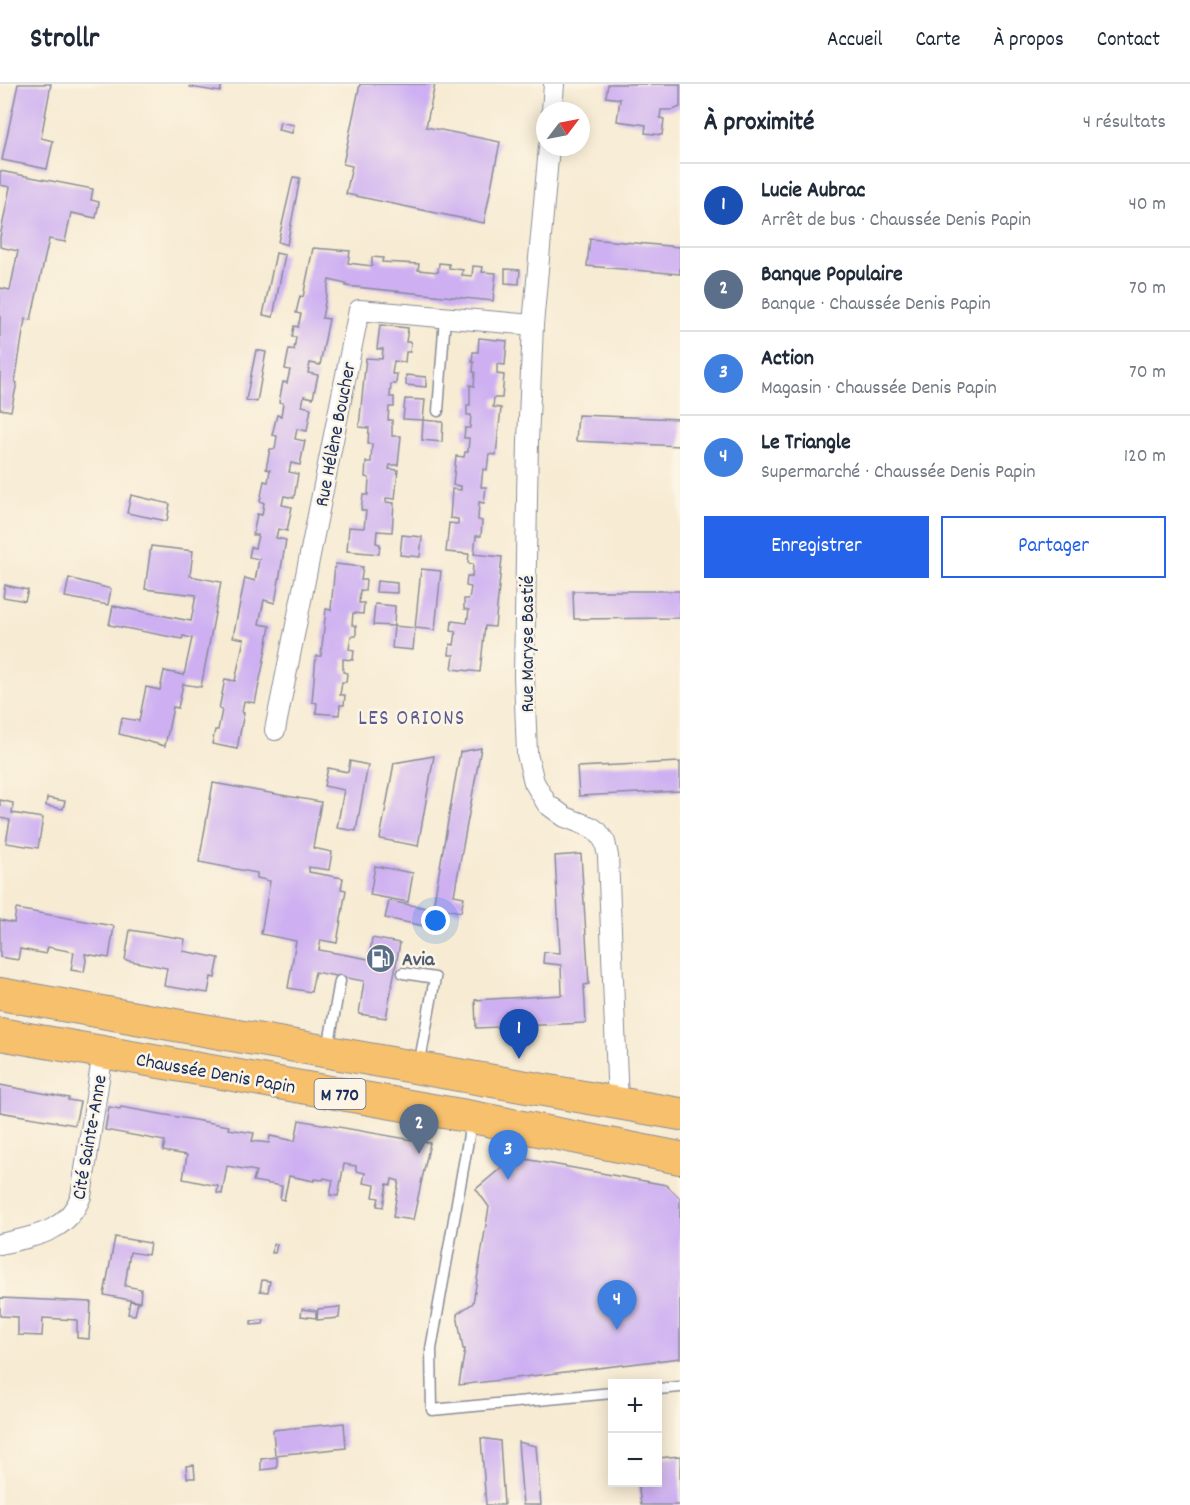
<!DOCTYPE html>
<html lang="fr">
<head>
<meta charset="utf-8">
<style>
	:root { --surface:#fff; --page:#f6f6f7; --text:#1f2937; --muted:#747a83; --line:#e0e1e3; --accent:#2563eb }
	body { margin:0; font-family:Dekko,sans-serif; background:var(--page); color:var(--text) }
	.controls { position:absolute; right:18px; bottom:18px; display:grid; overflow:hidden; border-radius:0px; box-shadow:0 3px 15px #0003 }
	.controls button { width:54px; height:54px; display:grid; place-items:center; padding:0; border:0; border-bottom:2px solid var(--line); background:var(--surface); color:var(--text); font:30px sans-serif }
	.compass { position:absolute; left:536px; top:18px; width:54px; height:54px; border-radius:50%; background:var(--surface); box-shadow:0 3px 15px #0003; rotate:58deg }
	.you { position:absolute; left:436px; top:837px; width:21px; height:21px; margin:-15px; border:4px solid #fff; border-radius:50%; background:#1a73e8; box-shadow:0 0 0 9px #1a73e833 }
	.badge { display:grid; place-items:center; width:39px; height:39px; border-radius:50%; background:var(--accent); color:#fff; font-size:20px; font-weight:700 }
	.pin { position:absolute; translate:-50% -50px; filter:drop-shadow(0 2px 3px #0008) }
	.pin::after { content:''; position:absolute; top:32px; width:21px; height:18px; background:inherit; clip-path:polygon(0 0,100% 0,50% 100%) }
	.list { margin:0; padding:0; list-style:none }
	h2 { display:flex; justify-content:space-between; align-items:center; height:78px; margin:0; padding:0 24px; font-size:26px }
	h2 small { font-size:20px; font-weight:400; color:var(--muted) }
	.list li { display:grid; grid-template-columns:39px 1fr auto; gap:18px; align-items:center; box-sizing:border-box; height:84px; padding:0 24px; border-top:2px solid var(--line) }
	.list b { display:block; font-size:22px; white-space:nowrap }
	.list p { margin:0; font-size:20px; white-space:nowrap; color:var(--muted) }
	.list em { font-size:20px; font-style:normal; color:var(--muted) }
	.actions { display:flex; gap:12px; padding:18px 24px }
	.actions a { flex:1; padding:14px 0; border:2px solid var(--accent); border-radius:0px; text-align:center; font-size:21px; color:var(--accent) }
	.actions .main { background:var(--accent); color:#fff }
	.map { position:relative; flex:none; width:680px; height:1421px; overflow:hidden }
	header { display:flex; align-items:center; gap:36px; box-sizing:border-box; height:84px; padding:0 30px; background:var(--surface); border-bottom:2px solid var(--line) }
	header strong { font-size:28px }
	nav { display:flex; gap:33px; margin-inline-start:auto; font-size:21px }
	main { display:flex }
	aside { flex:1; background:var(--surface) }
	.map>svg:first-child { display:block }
</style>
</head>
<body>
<header>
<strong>Strollr</strong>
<nav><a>Accueil</a><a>Carte</a><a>À propos</a><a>Contact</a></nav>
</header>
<main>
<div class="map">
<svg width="680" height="1421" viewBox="0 0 680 1421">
	<rect width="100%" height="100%" fill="#fcf5e5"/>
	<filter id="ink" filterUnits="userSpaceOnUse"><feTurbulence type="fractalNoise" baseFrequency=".0167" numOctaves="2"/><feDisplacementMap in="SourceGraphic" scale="12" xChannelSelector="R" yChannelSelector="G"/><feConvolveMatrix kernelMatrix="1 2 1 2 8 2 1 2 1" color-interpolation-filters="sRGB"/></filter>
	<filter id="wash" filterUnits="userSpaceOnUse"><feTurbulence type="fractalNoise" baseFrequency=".008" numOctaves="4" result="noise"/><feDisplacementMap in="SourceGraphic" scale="24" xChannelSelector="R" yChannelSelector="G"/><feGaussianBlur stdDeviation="1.35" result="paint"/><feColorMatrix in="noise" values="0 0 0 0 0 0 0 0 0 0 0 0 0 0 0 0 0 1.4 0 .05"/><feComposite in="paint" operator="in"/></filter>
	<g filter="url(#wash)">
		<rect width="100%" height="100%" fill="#f7ebd3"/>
		<g id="blocks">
			<path fill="#ceb0f2" d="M18 0H51L41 54 53 57 47 85 2 76Z
				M191 0H222L220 8 190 3Z
				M360 0H435L426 43 500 58 484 139 346 110 352 82 343 80Z
				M608 0H680V23L673 26H661L660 34 664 35 662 51 645 49 646 41 617 37 620 15 606 13Z
				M280 38 294 41 292 49 278 46Z
				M0 87 93 105 91 116 99 118 96 134 71 129 65 158 49 155 31 236 25 235 15 298 17 299 11 327 0 325V204L10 206 18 167 0 163V153L10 103 0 101Z
				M293 93 300 94 287 161 278 158Z
				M590 155 680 163V190L587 182Z
				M313 164 350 167 348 179 372 182V173L383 174 382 178 419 180 418 186 438 188 439 179 449 180V184L463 186 462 191 472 192 473 182 483 183 482 188 496 189 493 217 346 202V200L329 196 322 234 329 235 320 281 310 279 308 289 318 291 313 314 304 312 302 322 311 324 307 347 297 345 295 355 305 357 300 381 291 379 289 388 298 390 294 414 284 412 282 421 292 423 287 447 278 445 276 454 286 456 275 519 264 516 259 540 270 542 263 581 255 619 244 617 242 629H244L237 665 212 660 215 646H218L222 626 219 625 225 595 235 597 244 555 233 553 245 494 255 497 259 475 249 473 251 463 255 464 258 451H253L257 430 262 431 264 419 260 417 264 397 268 398 270 386 266 385 270 365H275L277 352 272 351 277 331 281 332 283 319 279 318 283 298 287 299 290 286 285 285 289 265 294 266 296 253H292L294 242 298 243 301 230 296 229 300 212 303 213Z
				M276 169 285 171 273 233 263 231Z
				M505 185 520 186 519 200 505 199Z
				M380 241 408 244 406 258H411L410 268H406L405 278 394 277 392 290H397L396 300H391L390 313H394V323H389L388 336H392V352H401L398 381H390L389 385 398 386 395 415 386 414V418L394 419 392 448 377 447 376 459 380 460 379 470 347 467 349 443 364 444 366 427 361 426 363 411H368L369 394 365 393 366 378H371L372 360H368L369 344 359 343 366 274 382 275 383 265H377Z
				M479 254 507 257 505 281 497 280V290L504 291 502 314H494L493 323 501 324 496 371 489 370 487 386 483 385 481 403H486L484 419 479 418 478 436 482 437 481 452H476L474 470 502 473 495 543 485 542 480 588 452 585 454 571H449L450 560 454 561 456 548 451 547 452 537 467 539 469 526 464 525V515H469L471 503 466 502 467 492 472 493 473 480 468 479 469 470 446 468 449 439 458 440V435L450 434 452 405 461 406V402L453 401 456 372 464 373 465 368H468L469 354H464L465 344H470L471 331H467V321H470V301L474 302 475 288H473L474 278H472L473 268H478Z
				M256 266 266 268 257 318 246 316Z
				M406 291 426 293V303L406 301Z
				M405 315 425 316 423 336 403 335Z
				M578 331 680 335V362L576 357Z
				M423 336 443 338 442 358 422 356Z
				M131 411 170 420 167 437 127 429Z
				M402 451 422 453 420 473 400 471Z
				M151 462 193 467 190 492 221 498 201 603 183 600 178 624 173 623 165 662 119 650 122 634 139 637 146 603 160 606 164 587 184 591 192 554 183 552 182 555 109 541 113 522 191 537 196 511 145 505Z
				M335 480 363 483 361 496H366L365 507 360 506 359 519H364L363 530 353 529 352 541 356 542V552H351L349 565 354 566 353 576 343 575V588L347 589 346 598H342L340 611H345L344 621H340L339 631 316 629 317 619 312 618 316 572H321L326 525 331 526Z
				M421 485 441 487 435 546 415 544 413 566 392 564 394 542 415 544Z
				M69 494 111 505 108 521 65 513Z
				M377 497 397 499V509L376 508Z
				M5 501 28 506 25 517 3 513Z
				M573 507H680V534L574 535Z
				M375 520 395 522 394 542 373 541Z
				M481 664 454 811 464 813 461 828 433 823 460 668Z
				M434 672 418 762 380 755 394 679Z
				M350 677 368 681 356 747 337 744 344 706 324 702 328 684 348 688Z
				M680 678V707L579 712 577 683Z
				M213 699 321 718 313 764 332 768 329 786 309 783V788L343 794 341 805 346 806 337 859 321 856 319 866 369 875 372 854 400 859 386 934 359 930 364 897 315 888 311 908 288 904 296 857 261 850 270 797 257 794V789L199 778Z
				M47 714 65 717 63 725 46 722Z
				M0 716 13 719 12 729 43 734 38 764 6 759 10 736 0 734Z
				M581 770 589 900 584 901 586 939 476 944 475 916 562 911 561 881 543 879 544 868 560 869 555 772Z
				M375 782 413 789 408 818 370 811Z
				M389 817 443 827 439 845 385 834Z
				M16 825 114 842 109 874 85 870 86 877 84 888 71 886 74 868 48 863 46 870 20 865 18 876 0 873V836L14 839Z
				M130 846 185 855 183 867 219 874 215 894 211 893 208 909 164 902 167 884 125 876Z
				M0 1001 69 1014 68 1016 80 1018 75 1041 0 1028Z
				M109 1023 120 1025 121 1023 229 1042 228 1045 254 1049 252 1057 269 1059 270 1052 295 1057 299 1036 430 1059 413 1136 393 1133 399 1097 392 1095 391 1101 387 1100 383 1123 377 1122 379 1114 373 1113 375 1101 363 1099 365 1089 356 1087V1082L344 1080 338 1112 330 1111 333 1096 324 1094 323 1096 314 1095V1097L289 1092 284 1116 280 1115 282 1102 253 1097 256 1087 227 1082 222 1110 217 1109 218 1102 183 1095 187 1071 163 1067 165 1057 105 1046Z
				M514 1073 666 1101 680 1114V1274L459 1301 465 1265H463L457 1230 473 1219 489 1123 476 1105Z
				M115 1153 150 1159 148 1171 130 1168 125 1202 141 1205 140 1218 104 1211Z
				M273 1160H277L275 1169H272Z
				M262 1196 270 1197 268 1208 260 1207Z
				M0 1214 91 1218 89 1255 77 1254V1236L43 1234 42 1252 18 1251V1233L0 1232Z
				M130 1217 138 1218 135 1231 128 1230Z
				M340 1223 339 1234 317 1236 318 1225Z
				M302 1225 316 1227V1234L301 1232Z
				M264 1236 263 1240 251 1241V1237Z
				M344 1339 346 1364 275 1371 273 1346Z
				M481 1354 500 1357 504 1421H486Z
				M518 1358 536 1362 541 1421H523Z
				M680 1372V1421H641L638 1398H658V1374Z
				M277 1373V1384L261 1386V1375Z
				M194 1381 195 1394H187L186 1382Z"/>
		</g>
	</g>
	<g filter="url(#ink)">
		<use href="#blocks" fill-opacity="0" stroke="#898d98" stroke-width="1.5"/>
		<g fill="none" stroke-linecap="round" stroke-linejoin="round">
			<defs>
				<path id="lane" d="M438 327 445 233
					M403 889 435 894 419 982
					M328 965 340 897
					M472 1034 431 1265 432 1326 612 1309
					M658 1305 680 1303"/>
				<path id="street" d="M552 27 554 0
					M549 63 533 241 528 357 524 592 527 670 534 698 547 720 565 733 591 743 598 748 605 758 608 772 618 1019
					M275 646 359 226 533 241
					M0 1160C34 1152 67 1149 81 1112L103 968"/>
				<path id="primary" d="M0 910 680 1030
					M0 950 472 1033 680 1074"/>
			</defs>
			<use href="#lane" stroke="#898d98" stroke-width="13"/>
			<use href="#street" stroke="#898d98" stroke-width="22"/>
			<use href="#primary" stroke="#898d98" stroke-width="34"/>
			<use href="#lane" stroke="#fff" stroke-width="10"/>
			<use href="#street" stroke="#fff" stroke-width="20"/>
			<use href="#primary" stroke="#f7c06c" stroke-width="32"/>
		</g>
	</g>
	<defs>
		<symbol id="fuel-disc" viewBox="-11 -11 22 22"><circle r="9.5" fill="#5c6f8a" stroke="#fcf5e5"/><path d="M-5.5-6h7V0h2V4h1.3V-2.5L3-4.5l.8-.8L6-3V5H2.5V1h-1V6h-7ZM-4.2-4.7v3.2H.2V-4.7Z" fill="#fff"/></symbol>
	</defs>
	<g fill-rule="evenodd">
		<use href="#fuel-disc" x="364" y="858" width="33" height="33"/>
	</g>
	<g text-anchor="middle" stroke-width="5" stroke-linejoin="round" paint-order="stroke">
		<rect fill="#fcf5e5" stroke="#5e6a86" stroke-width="1.5" x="314.5" y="995" width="51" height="30" rx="4.5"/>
		<g font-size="18" font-weight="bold" fill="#1b2f5e">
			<text x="340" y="1016">M 770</text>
		</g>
		<g font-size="20" fill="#1b2f5e" stroke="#fcf5e5">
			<text transform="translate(334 350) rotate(-79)" y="7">Rue Hélène Boucher</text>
			<text transform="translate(526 560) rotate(-90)" y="7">Rue Maryse Bastié</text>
			<text transform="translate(216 988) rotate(10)" y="7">Chaussée Denis Papin</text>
			<text transform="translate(88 1053) rotate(-80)" y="7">Cité Sainte-Anne</text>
		</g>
		<g font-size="20" font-weight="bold" fill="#4e5e75" stroke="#fcf5e5" text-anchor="start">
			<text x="402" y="881">Avia</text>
		</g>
		<g font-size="21" letter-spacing="1.5" fill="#5a5c92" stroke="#fcf5e5">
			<text x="412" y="640">LES ORIONS</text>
		</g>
	</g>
</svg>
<div class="controls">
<button>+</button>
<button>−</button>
</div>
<svg class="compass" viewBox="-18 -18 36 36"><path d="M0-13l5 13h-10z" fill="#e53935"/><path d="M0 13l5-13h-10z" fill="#747a83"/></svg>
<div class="you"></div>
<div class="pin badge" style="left:519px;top:975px;background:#1a4fb4">1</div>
<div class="pin badge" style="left:419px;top:1070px;background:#5c6f8a">2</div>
<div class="pin badge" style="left:508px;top:1096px;background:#3f7fe0">3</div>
<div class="pin badge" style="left:617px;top:1246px;background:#3f7fe0">4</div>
</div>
<aside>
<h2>À proximité<small>4 résultats</small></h2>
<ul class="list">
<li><span class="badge" style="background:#1a4fb4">1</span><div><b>Lucie Aubrac</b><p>Arrêt de bus · Chaussée Denis Papin</p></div><em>40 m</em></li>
<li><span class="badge" style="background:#5c6f8a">2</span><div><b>Banque Populaire</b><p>Banque · Chaussée Denis Papin</p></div><em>70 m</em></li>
<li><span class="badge" style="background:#3f7fe0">3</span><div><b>Action</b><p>Magasin · Chaussée Denis Papin</p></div><em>70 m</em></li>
<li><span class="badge" style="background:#3f7fe0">4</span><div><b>Le Triangle</b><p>Supermarché · Chaussée Denis Papin</p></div><em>120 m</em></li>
</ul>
<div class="actions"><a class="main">Enregistrer</a><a>Partager</a></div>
</aside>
</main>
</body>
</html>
